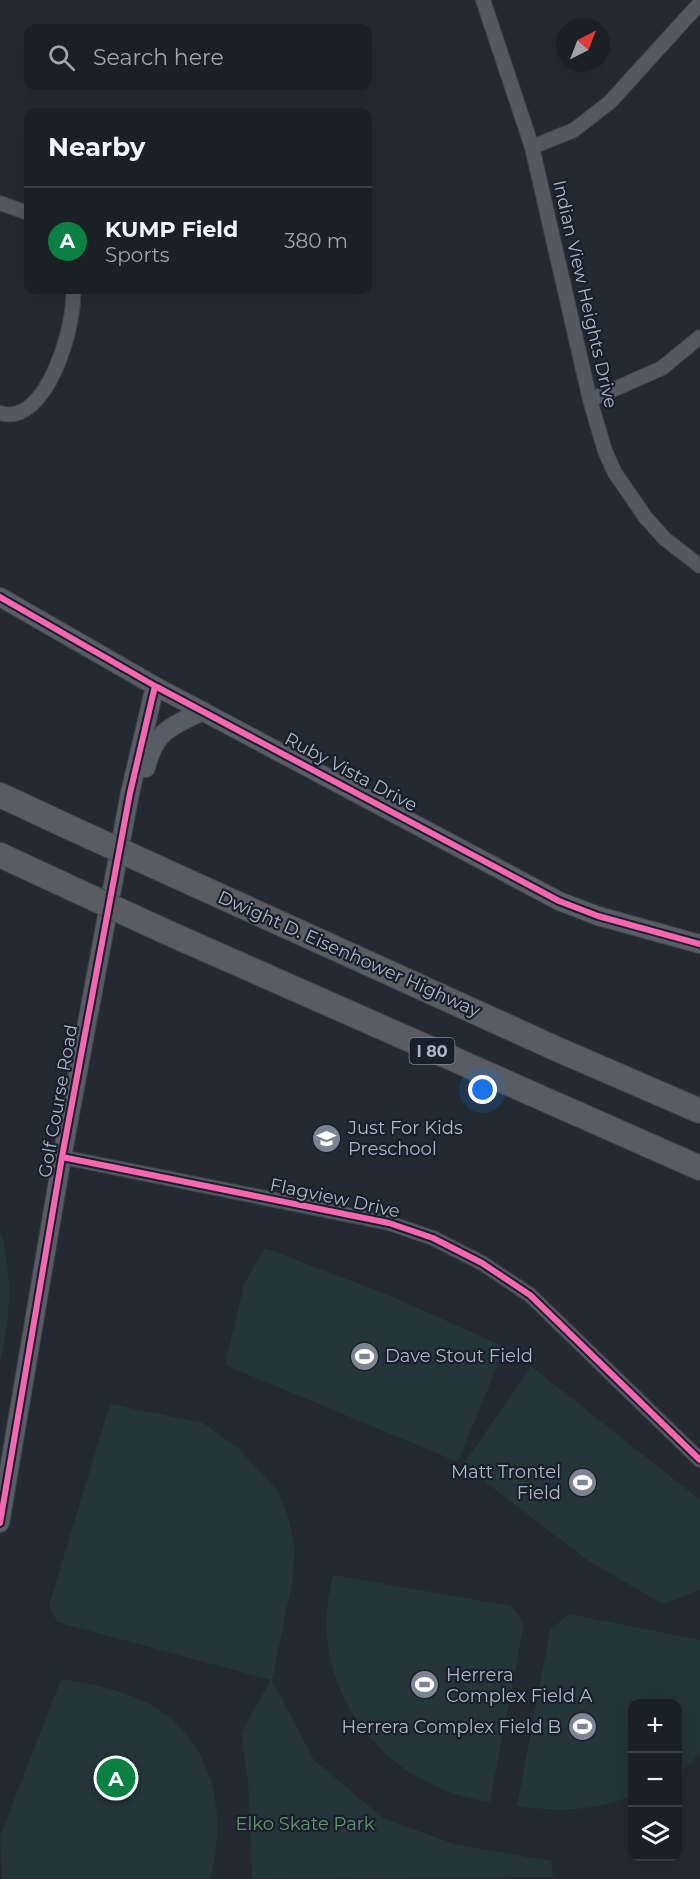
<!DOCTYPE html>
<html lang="en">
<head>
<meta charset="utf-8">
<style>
	:root { --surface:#1b2025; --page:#282d32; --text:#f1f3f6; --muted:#a0a3a7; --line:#393e42; --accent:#0b8043 }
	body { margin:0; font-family:Montserrat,sans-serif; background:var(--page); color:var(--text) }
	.controls { position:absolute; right:18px; bottom:18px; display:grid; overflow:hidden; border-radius:12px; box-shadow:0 6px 24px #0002 }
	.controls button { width:54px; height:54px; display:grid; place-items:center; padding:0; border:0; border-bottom:2px solid var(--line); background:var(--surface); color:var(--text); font:30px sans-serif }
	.compass { position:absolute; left:556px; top:18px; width:54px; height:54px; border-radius:50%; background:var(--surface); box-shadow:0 6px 24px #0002; rotate:42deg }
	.you { position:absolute; left:483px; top:1090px; width:21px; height:21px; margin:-15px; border:4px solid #fff; border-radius:50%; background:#1a73e8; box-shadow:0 0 0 9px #1a73e833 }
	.badge { display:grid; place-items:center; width:39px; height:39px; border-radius:50%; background:var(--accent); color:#fff; font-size:20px; font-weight:700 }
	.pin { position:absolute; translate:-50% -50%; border:3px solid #fff; box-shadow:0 2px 6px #0006 }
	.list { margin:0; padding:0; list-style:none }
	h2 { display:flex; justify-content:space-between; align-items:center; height:78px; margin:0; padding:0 24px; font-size:26px }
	h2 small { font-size:20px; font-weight:400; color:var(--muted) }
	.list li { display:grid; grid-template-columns:39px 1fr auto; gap:18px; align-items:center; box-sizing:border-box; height:108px; padding:0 24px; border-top:2px solid var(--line) }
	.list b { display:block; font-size:22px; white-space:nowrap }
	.list p { margin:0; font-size:20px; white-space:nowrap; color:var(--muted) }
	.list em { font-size:20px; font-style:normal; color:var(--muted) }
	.icon { flex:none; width:33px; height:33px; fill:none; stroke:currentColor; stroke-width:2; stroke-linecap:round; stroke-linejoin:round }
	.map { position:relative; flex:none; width:700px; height:1879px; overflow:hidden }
	.search { position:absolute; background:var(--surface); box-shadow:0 6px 24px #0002; left:24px; top:24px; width:348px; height:66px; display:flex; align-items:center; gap:15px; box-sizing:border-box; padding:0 21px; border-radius:12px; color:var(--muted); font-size:22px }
	.panel { position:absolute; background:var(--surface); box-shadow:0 6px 24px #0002; left:24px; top:108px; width:348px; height:186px; border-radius:12px }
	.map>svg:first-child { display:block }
</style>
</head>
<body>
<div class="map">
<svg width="700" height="1879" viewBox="0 0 700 1879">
	<rect width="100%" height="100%" fill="#242a31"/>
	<path fill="#243639" d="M0 1228C13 1276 11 1314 0 1363Z
		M265 1248 391 1296 505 1347 458 1462 225 1365 244 1284Z
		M531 1366 700 1500V1590L663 1604 590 1562 463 1465Z
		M110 1404 203 1423 238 1448 278 1491 288 1516 295 1547 293 1578 272 1680 314 1760 383 1818 457 1845 551 1861 553 1877 252 1879 248 1782 241 1732 271 1680 57 1622 49 1605Z
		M333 1575 511 1606 524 1622 490 1802C381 1787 303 1684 333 1575Z
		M569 1614 700 1640V1751L691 1764 678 1773V1704H632V1796C594 1811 557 1812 517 1806L550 1630Z
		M61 1679C90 1683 127 1691 153 1706 214 1742 228 1815 210 1879H2L0 1836Z"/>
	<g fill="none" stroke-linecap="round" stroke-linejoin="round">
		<defs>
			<path id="street" d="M483 0 532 147 590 400 605 451 615 473 646 518 665 539 700 566
				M532 147 574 130 610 102 700 3
				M0 203 28 213
				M590 400 662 368 700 337
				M0 413C47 428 76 323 73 290
				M62 1157 389 1223 433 1238 482 1263 530 1295 700 1460"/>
			<path id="secondary" d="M0 597 155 686 559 901 598 916 700 944
				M146 768C155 730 171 727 203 711
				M0 1523 62 1157 130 793 155 686"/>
			<path id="highway" d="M0 795 73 829
				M0 855 58 882
				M176 876 559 1050 700 1111
				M164 931 700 1168"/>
		</defs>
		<use href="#street" stroke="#40444a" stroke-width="16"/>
		<use href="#secondary" stroke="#40444a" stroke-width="20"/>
		<use href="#highway" stroke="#41454d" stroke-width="26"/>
		<use href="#street" stroke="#545860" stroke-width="14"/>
		<use href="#secondary" stroke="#585c65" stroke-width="18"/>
		<use href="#highway" stroke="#595c60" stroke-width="24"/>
		<defs>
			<path id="highway-bridge" d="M73 829 176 876
				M58 882 164 931"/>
		</defs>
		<use href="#highway-bridge" stroke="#41454d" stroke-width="26" stroke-linecap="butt"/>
		<use href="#highway-bridge" stroke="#595c60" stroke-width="24"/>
		<defs>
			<path id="cycleway" d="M0 597 155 686 559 901 598 916 700 944
				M62 1157 389 1223 433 1238 482 1263 530 1295 700 1460
				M0 1523 62 1157 130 793 155 686"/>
		</defs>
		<use href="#cycleway" stroke="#18202b" stroke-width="10"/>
		<use href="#cycleway" stroke="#f766af" stroke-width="6"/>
	</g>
	<defs>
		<symbol id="school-disc" viewBox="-11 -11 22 22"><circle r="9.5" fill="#7d8491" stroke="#18202b"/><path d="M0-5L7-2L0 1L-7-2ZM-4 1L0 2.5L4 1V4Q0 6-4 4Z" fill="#fff"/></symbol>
		<symbol id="stadium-disc" viewBox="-11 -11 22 22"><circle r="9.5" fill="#7d8491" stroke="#18202b"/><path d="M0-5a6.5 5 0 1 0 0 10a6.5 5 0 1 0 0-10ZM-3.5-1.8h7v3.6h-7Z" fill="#fff"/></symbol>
	</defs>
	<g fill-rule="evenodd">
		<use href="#school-disc" x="310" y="1122" width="33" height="33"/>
		<use href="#stadium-disc" x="348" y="1340" width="33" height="33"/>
		<use href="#stadium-disc" x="566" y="1466" width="33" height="33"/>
		<use href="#stadium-disc" x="408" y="1668" width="33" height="33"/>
		<use href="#stadium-disc" x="566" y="1710" width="33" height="33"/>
	</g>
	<g text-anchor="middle" stroke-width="4.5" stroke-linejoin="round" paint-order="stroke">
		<rect fill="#18202b" stroke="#808896" stroke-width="1.5" x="409.5" y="1038" width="45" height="26" rx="4.5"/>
		<g font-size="16" font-weight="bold" fill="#adb5c4">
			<text x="432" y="1057">I 80</text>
		</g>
		<g font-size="18" fill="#adb5c4" stroke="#18202b">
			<text transform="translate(585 294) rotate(77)" y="6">Indian View Heights Drive</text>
			<text transform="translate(351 772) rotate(28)" y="6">Ruby Vista Drive</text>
			<text transform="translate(349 954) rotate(24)" y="6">Dwight D. Eisenhower Highway</text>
			<text transform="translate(58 1101) rotate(-80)" y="6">Golf Course Road</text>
			<text transform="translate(335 1198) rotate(12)" y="6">Flagview Drive</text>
		</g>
		<g font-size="18" fill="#adb5c4" stroke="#18202b" text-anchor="start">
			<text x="348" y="1134">Just For Kids<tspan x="348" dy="21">Preschool</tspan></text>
			<text x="385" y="1362">Dave Stout Field</text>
			<text x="561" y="1478" text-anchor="end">Matt Trontel<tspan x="561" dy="21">Field</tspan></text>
			<text x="446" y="1681">Herrera<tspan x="446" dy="21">Complex Field A</tspan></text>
			<text x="561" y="1733" text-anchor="end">Herrera Complex Field B</text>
		</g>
		<g font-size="18" fill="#659471" stroke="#18202b">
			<text x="305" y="1830">Elko Skate Park</text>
		</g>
	</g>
</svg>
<div class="controls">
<button>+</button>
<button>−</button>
<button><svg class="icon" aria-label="layers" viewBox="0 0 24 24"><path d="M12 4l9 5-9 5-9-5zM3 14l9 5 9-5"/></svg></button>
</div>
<svg class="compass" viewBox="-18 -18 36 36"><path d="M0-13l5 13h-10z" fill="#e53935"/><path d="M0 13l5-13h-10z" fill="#a0a3a7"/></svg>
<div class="you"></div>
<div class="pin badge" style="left:116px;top:1778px">A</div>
<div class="search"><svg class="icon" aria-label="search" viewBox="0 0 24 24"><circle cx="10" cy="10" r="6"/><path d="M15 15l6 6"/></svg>Search here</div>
<section class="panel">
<h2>Nearby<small></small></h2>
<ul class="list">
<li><span class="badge">A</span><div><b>KUMP Field</b><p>Sports</p></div><em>380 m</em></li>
</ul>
</section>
</div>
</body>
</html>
